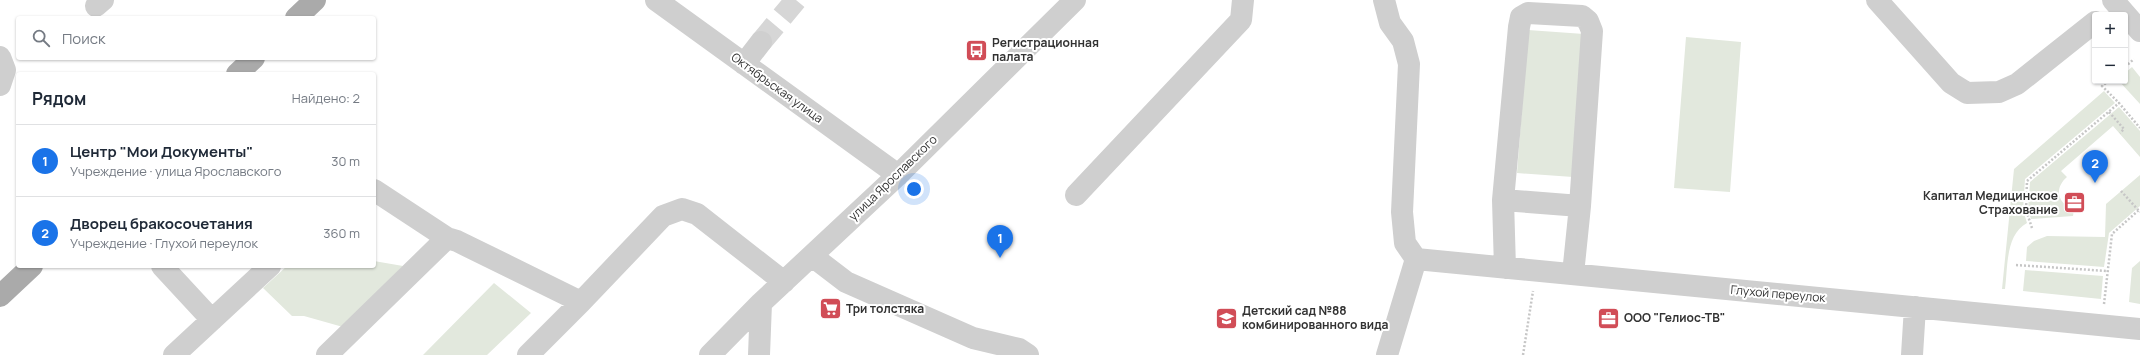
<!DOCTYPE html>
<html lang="ru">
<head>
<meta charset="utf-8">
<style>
	:root { --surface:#fff; --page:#f2f2f3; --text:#1f2937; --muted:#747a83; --line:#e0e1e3; --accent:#1a73e8 }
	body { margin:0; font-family:Manrope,sans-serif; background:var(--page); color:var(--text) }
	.controls { position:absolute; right:12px; top:12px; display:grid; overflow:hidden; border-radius:4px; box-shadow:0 1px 3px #0004 }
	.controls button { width:36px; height:36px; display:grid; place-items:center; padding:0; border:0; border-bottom:1px solid var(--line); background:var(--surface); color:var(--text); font:20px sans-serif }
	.you { position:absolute; left:914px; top:189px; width:14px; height:14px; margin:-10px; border:3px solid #fff; border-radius:50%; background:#1a73e8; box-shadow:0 0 0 6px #1a73e833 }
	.badge { display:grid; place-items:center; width:26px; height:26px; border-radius:50%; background:var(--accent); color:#fff; font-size:13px; font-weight:700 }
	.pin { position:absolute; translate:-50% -33px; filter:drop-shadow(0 1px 2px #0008) }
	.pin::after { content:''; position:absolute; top:21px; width:14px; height:12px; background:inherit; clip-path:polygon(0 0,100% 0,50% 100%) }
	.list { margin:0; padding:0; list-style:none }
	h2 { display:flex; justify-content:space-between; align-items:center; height:52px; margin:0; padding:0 16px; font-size:17px }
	h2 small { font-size:13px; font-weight:400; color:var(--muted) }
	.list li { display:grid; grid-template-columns:26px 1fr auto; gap:12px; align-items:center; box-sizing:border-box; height:72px; padding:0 16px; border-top:1px solid var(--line) }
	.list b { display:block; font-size:15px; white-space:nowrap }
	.list p { margin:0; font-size:13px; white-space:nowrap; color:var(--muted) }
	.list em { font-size:13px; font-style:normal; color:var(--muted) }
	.icon { flex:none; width:22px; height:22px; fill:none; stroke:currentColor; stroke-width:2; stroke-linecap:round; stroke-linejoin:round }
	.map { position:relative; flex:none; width:2140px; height:355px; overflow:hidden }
	.search { position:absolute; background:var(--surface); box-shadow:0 1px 3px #0004; left:16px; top:16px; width:360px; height:44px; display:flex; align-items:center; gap:10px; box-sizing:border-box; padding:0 14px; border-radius:4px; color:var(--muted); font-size:15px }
	.panel { position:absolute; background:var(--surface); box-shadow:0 1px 3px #0004; left:16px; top:72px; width:360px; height:196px; border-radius:4px }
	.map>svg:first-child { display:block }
</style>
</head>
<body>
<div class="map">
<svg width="2140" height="355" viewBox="0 0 2140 355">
	<rect width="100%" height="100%" fill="#fff"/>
	<path fill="#e2e8dd" d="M1528 30 1584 34 1573 177 1517 173Z
		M1686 37 1741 42 1730 192 1674 188Z
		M2132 67 2140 77V104L2119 81H2125V73Z
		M2104 91 2115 103 2025 179 2023 210 2027 223C2005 235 2008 268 2005 289H2002L2014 169Z
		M2119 107 2140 131V157L2113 126 2061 171 2067 177C2054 188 2057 204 2074 209L2073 216 2031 219 2028 210 2030 182Z
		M2140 175V206L2109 233 2104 267 2026 261 2027 247 2034 241 2047 236 2105 237 2106 204Z
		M374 261 403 266 343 327 304 316H292L263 288 287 266H374Z
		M2140 261V304L2129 302 2132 268Z
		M2025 270 2103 276 2101 299 2023 291Z
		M494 283 531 313 487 355H423Z"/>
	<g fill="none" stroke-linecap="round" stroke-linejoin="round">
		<path stroke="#d6d6d6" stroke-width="22" stroke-dasharray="22 11" stroke-linecap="butt" d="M761 42 796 0"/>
		<path stroke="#c6c6c6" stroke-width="2.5" stroke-dasharray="2 2" stroke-linecap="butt" d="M2125 67 2134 59
			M2109 81 2102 86 2119 103
			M2109 112 2124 129 2120 133
			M2121 191 2140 212
			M2032 228 2026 210 2027 181 2119 103 2140 128
			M2016 265 2107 271
			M2104 304 2112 234 2140 209
			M1523 355 1533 291"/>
		<path stroke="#cfcfcf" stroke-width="22" d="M656 0 898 175
			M1384 0 1390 23 1403 41 1409 64 1402 212 1405 243 1416 259
			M1877 0 1951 83 1967 93 1999 92 2017 84 2095 22
			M2113 0 2140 31
			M96 6 103 0
			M1528 13 1582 16 1588 21 1592 31 1580 206 1503 200 1519 27 1521 17Z
			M0 57 5 70 0 85
			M744 64 761 42
			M374 190 447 238 457 241 581 302 663 216 682 209 697 214 784 282
			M1076 195 1241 20 1243 0
			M1503 200 1505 268
			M812 256 846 282 973 338 1019 349 1028 355
			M1416 259 2140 329
			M162 266 212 320
			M1573 274 1580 206
			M174 355 270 266
			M327 355 447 238
			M528 355 581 302
			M710 355 761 303 898 175 1075 0
			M759 355 761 303
			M1387 355 1416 259
			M1912 355 1915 307"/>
		<path stroke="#aaa" stroke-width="22" d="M296 18 315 0
			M237 74 254 58
			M0 296 32 266"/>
	</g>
	<defs>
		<symbol id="bus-square" viewBox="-11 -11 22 22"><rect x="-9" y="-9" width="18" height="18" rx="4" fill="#d14d57" stroke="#fff"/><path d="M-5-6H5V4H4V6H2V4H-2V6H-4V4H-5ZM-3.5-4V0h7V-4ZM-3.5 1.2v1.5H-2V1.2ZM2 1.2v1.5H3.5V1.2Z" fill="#fff"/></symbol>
		<symbol id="office-square" viewBox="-11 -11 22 22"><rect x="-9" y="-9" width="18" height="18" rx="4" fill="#d14d57" stroke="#fff"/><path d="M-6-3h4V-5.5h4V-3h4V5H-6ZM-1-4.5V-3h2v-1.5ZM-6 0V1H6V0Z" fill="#fff"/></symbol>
		<symbol id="supermarket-square" viewBox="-11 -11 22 22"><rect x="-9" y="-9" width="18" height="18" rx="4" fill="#d14d57" stroke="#fff"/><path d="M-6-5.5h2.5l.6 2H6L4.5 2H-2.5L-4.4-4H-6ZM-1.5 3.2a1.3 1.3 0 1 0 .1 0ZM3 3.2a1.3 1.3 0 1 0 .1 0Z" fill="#fff"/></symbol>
		<symbol id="school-square" viewBox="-11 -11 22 22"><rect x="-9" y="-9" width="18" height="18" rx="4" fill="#d14d57" stroke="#fff"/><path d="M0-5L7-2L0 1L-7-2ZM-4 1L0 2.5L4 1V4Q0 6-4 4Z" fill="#fff"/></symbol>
	</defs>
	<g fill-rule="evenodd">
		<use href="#bus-square" x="964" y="38" width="25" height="25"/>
		<use href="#office-square" x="2062" y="190" width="25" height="25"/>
		<use href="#supermarket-square" x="818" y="296" width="25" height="25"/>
		<use href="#school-square" x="1214" y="306" width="25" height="25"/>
		<use href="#office-square" x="1596" y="306" width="25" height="25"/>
	</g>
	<g text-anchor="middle" stroke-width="4" stroke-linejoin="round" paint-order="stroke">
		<g font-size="12" font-weight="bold" fill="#323232" stroke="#fff" text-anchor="start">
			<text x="992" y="47">Регистрационная<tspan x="992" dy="14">палата</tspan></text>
			<text x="2058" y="200" text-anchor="end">Капитал Медицинское<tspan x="2058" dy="14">Страхование</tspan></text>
			<text x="846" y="313">Три толстяка</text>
			<text x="1242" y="315">Детский сад №88<tspan x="1242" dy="14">комбинированного вида</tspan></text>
			<text x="1624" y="322">ООО "Гелиос-ТВ"</text>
		</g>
		<g font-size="12" fill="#323232" stroke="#fff">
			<text transform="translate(777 88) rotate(36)" y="4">Октябрьская улица</text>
			<text transform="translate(893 178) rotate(-44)" y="4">улица Ярославского</text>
			<text transform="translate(1778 294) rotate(5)" y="4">Глухой переулок</text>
		</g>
	</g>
</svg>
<div class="controls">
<button>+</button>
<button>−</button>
</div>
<div class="you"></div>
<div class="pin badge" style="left:1000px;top:258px">1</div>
<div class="pin badge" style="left:2095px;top:183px">2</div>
<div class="search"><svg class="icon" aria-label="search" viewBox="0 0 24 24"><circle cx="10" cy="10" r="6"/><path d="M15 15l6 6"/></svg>Поиск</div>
<section class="panel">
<h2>Рядом<small>Найдено: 2</small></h2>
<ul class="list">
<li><span class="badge">1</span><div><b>Центр &quot;Мои Документы&quot;</b><p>Учреждение · улица Ярославского</p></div><em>30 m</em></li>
<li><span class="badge">2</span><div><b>Дворец бракосочетания</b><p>Учреждение · Глухой переулок</p></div><em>360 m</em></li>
</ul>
</section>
</div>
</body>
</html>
